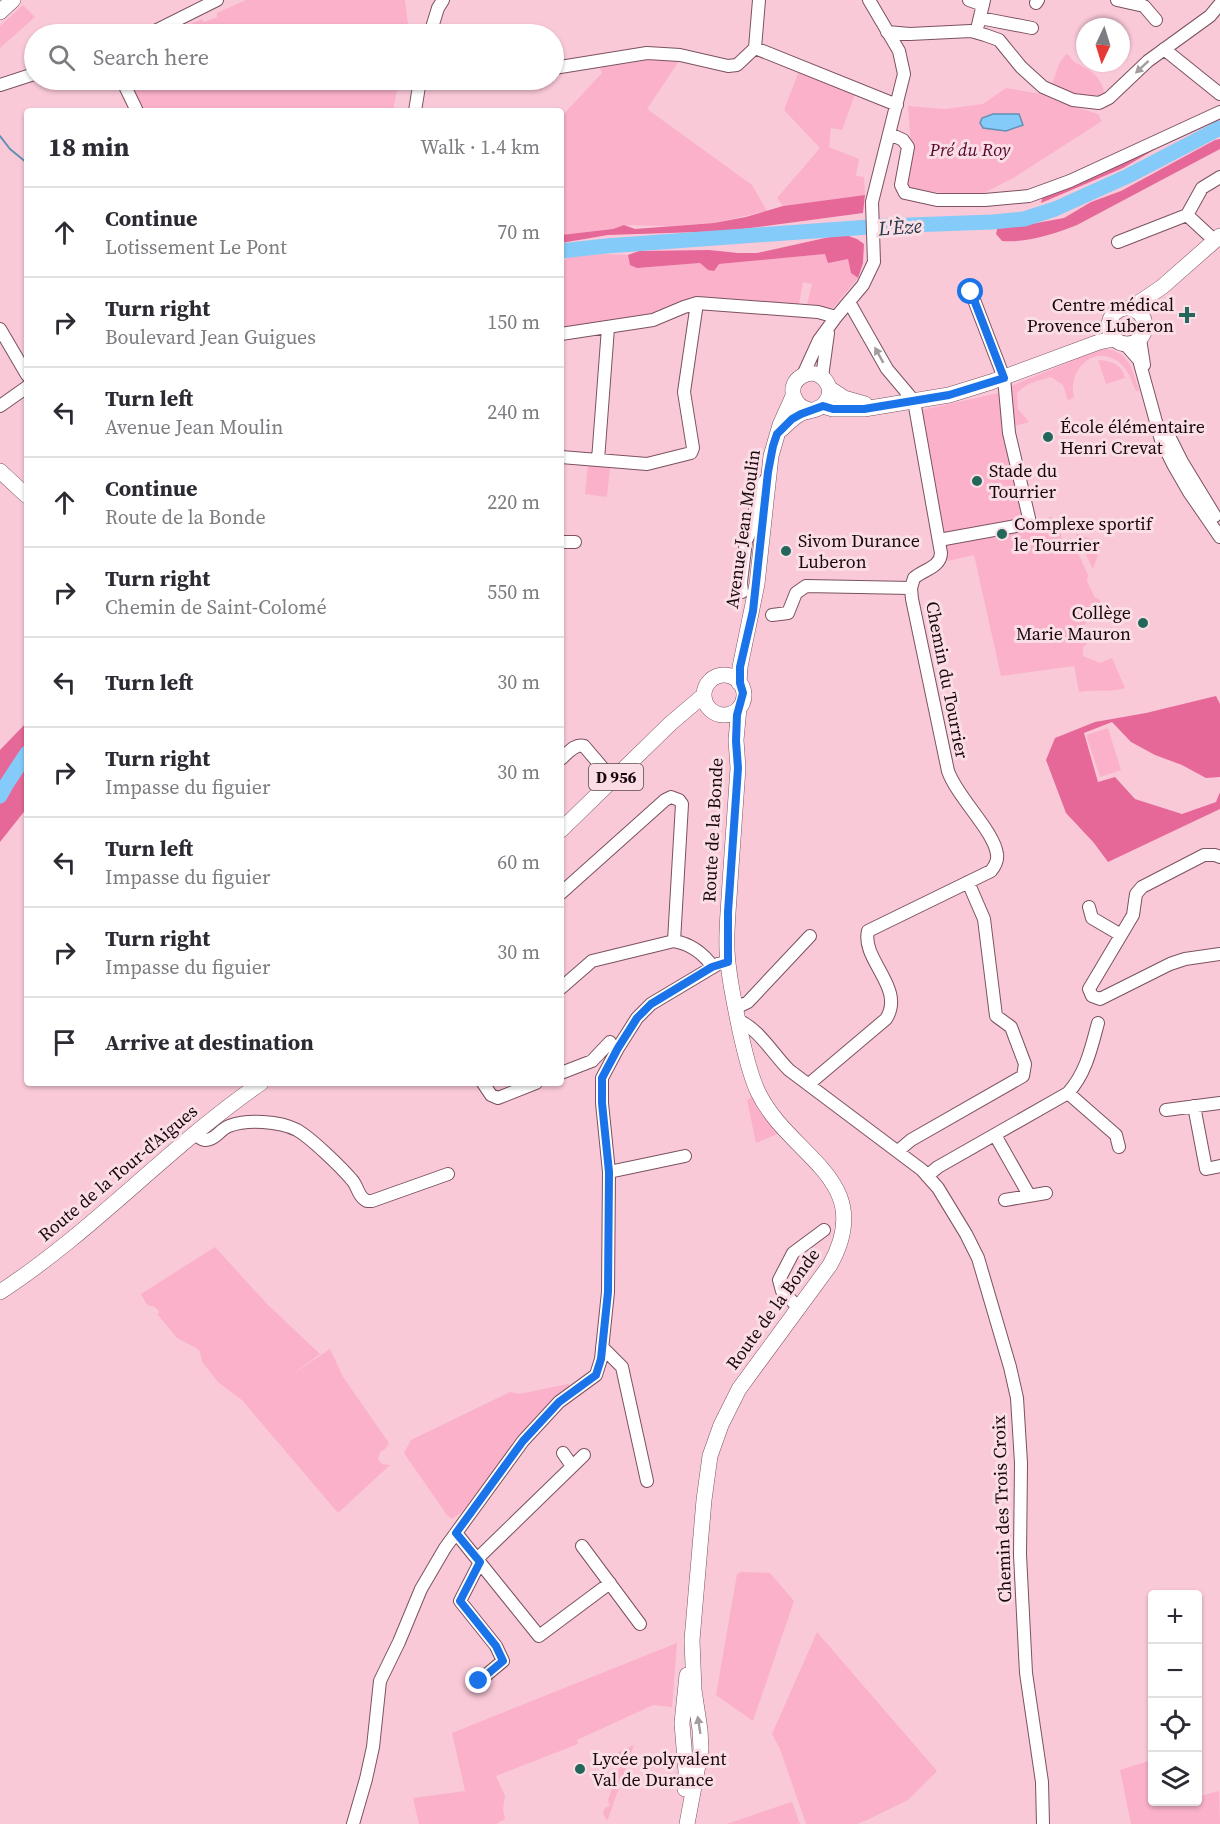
<!DOCTYPE html>
<html lang="en">
<head>
<meta charset="utf-8">
<style>
	:root { --surface:#fff; --page:#f7f7f7; --text:#2b2b33; --muted:#7c7c81; --line:#e1e1e2 }
	body { margin:0; font-family:"Source Serif 4",serif; background:var(--page); color:var(--text) }
	.controls { position:absolute; right:18px; bottom:18px; display:grid; overflow:hidden; border-radius:6px; box-shadow:0 2px 4px #0004 }
	.controls button { width:54px; height:54px; display:grid; place-items:center; padding:0; border:0; border-bottom:2px solid var(--line); background:var(--surface); color:var(--text); font:30px sans-serif }
	.compass { position:absolute; left:1076px; top:18px; width:54px; height:54px; border-radius:50%; background:var(--surface); box-shadow:0 2px 4px #0004; rotate:184deg }
	.stop { position:absolute; width:18px; height:18px; margin:-14px; border:4px solid #1a73e8; border-radius:50%; background:#fff }
	.stop.end { background:#1a73e8; border-color:#fff; box-shadow:0 2px 6px #0008 }
	.list { margin:0; padding:0; list-style:none }
	h2 { display:flex; justify-content:space-between; align-items:center; height:78px; margin:0; padding:0 24px; font-size:26px }
	h2 small { font-size:20px; font-weight:400; color:var(--muted) }
	.list li { display:grid; grid-template-columns:39px 1fr auto; gap:18px; align-items:center; box-sizing:border-box; height:90px; padding:0 24px; border-top:2px solid var(--line) }
	.list b { display:block; font-size:22px; white-space:nowrap }
	.list p { margin:0; font-size:20px; white-space:nowrap; color:var(--muted) }
	.list em { font-size:20px; font-style:normal; color:var(--muted) }
	.icon { flex:none; width:33px; height:33px; fill:none; stroke:currentColor; stroke-width:2; stroke-linecap:round; stroke-linejoin:round }
	.map { position:relative; flex:none; width:1220px; height:1824px; overflow:hidden }
	.search { position:absolute; background:var(--surface); box-shadow:0 2px 4px #0004; left:24px; top:24px; width:540px; height:66px; display:flex; align-items:center; gap:15px; box-sizing:border-box; padding:0 21px; border-radius:33px; color:var(--muted); font-size:22px }
	.panel { position:absolute; background:var(--surface); box-shadow:0 2px 4px #0004; left:24px; top:108px; width:540px; height:978px; border-radius:6px }
	.map>svg:first-child { display:block }
</style>
</head>
<body>
<div class="map">
<svg width="1220" height="1824" viewBox="0 0 1220 1824">
	<rect width="100%" height="100%" fill="#fac9d8"/>
	<path fill="#fab1c9" d="M246 0H405L408 24 406 34H168L202 19 204 22 217 17V13Z
		M23 5 35 17 0 48V26Z
		M1066 54C1072 56 1070 60 1076 63 1093 72 1099 74 1105 94 1087 99 1067 95 1052 84L1059 64Z
		M655 59 679 61 647 109 752 185 767 211 714 223 668 226 624 225 613 229 561 235V117L602 73 600 68Z
		M799 71 855 94 842 130 831 128 829 147 859 159 856 176 864 177 865 195 783 206 777 198 820 148 784 110Z
		M128 80H399L393 111H143Z
		M1006 88 1041 94 1059 102 1098 114 1102 121 1015 177 984 193H946L905 189 911 144 908 106 945 109 983 104Z
		M601 254 628 255 630 264 637 268 700 263 708 270 719 264 825 254 848 259 851 273 858 278 833 308 807 305 812 284 803 282 799 304 692 298 654 313 635 318 561 329V276L563 275V262L568 257Z
		M1105 349C1129 351 1133 371 1139 391H1136C1132 382 1128 369 1119 362 1094 343 1067 370 1074 397L1068 401 1063 385 1051 377C1035 382 1030 381 1017 393L1018 409 1029 422 1014 426 1008 388 1011 386 1098 350Z
		M1098 360C1111 361 1122 364 1125 378L1106 384Z
		M999 393 1002 398 1029 521 1052 517 1055 530H1060L1062 541 1071 538 1088 575 1087 581 1095 598 1099 599 1105 612 1087 621 1082 632 1087 644 1083 647V656L1100 663 1112 658 1125 688C1110 693 1095 689 1079 692L1074 666 1001 676 974 555 948 561 922 410Z
		M588 465 610 468 607 497 585 494Z
		M1077 534 1102 543 1093 569 1076 535Z
		M1108 728 1121 770 1100 777 1086 735Z
		M755 1095V1102L768 1122 773 1124 780 1133 756 1143 747 1100Z
		M215 1247 267 1304 320 1354 290 1376 330 1349 343 1377 389 1443 385 1449 380 1452 378 1459 382 1464 390 1465 338 1513 242 1400 219 1383 202 1362 200 1352 196 1348 177 1338 158 1315 159 1311 155 1307 147 1305 141 1294Z
		M568 1384 572 1387 536 1416 463 1511 452 1519 447 1515 404 1453 411 1440 510 1392 519 1394Z
		M741 1572 770 1573 794 1601 753 1721 716 1695 737 1574Z
		M817 1632 937 1771 908 1800 867 1820 857 1824H806L780 1749 772 1734Z
		M677 1643 672 1707 653 1705 577 1740 578 1744 496 1776 505 1796 503 1809 505 1819 496 1824H419L413 1798 465 1791 452 1733Z
		M634 1745 608 1819 606 1820 603 1813 605 1808 610 1806 608 1800 622 1761 618 1752Z
		M1152 1760V1802H1198V1784L1200 1796 1219 1791 1220 1824H1131L1120 1770Z
		M792 1802 800 1824H727L788 1803Z"/>
	<path fill="#e56898" d="M1176 137 1123 168 1041 203 1044 191Z
		M1220 139V149L1077 225C1054 234 1027 243 1002 241L996 234 998 226 1014 227 1064 218 1091 202 1121 191 1215 140Z
		M865 195 863 213 728 231 608 235 561 243V235L613 229 624 225 635 229 714 223 746 217 783 206Z
		M843 234 857 239 864 244 863 263 858 278 851 273 848 259 828 263 825 254 719 264 714 271 708 270 700 263 637 268 630 265 628 255 639 251 709 250 738 253H757Z
		M1216 696 1220 704V777L1206 778 1182 765 1155 755 1131 742 1112 722 1084 733 1098 782 1115 777 1135 799 1182 814 1216 802 1220 792V809L1108 862 1094 843 1066 813 1046 760 1055 738 1095 722 1146 713Z
		M27 722V808L0 842V750Z"/>
	<path fill="#84cbfa" stroke="#6490b3" stroke-width="1.5" d="M993 114H1019L1023 125 1006 131 983 128 980 123 982 118Z"/>
	<g fill="none" stroke-linecap="round" stroke-linejoin="round">
		<path stroke="#6490b3" stroke-width="2" d="M0 136 10 149 27 163"/>
		<path stroke="#84cbfa" stroke-width="15" d="M561 251 606 246 883 226 992 222 1024 219 1055 209 1128 176 1220 128
			M0 796 6 785 27 753"/>
		<defs>
			<path id="minor" d="M969 0 983 5
				M1117 0 1144 6 1156 20
				M1036 3 1038 0
				M980 18 1032 28
				M978 25 984 0
				M887 32 910 34 971 31 985 35 999 40 1021 67 1043 87 1073 100 1099 103 1109 98 1148 61 1210 16 1220 4
				M149 34 217 0
				M430 34 438 8 443 0
				M755 48 759 0
				M1164 49 1220 94
				M554 68 647 53 680 55 728 66 737 65 755 48 897 105
				M122 80 137 111
				M0 85 34 74
				M415 111 420 80
				M890 134 903 140 908 147 901 185 905 193 937 200H985L1029 196 1070 181 1220 112
				M1187 215 1215 241
				M1118 242 1187 215 1202 188 1220 177
				M0 329 27 375
				M561 334 653 320 684 307 697 303 818 312 836 317
				M1140 339 1144 365
				M1125 344 1139 360 1161 440 1174 466 1189 492 1220 537
				M803 375 819 340 836 317 863 285 874 262 872 202 904 74 899 51 869 0
				M822 377 828 333
				M0 406 27 387
				M1167 432 1182 462 1215 516
				M561 457 647 464 691 453 693 448 684 392 697 303
				M598 460 608 328
				M939 540 1027 524 1029 518 1009 433 1004 378 971 292
				M561 542H575
				M742 592 741 582 746 541 754 524 757 490 767 478
				M772 615 788 613 796 593 806 586 911 588
				M561 759C568 753 575 743 584 746L613 780
				M1220 857 1215 855H1204L1142 887 1136 894 1133 915 1089 989 1092 996 1100 999 1170 964 1185 959 1220 954
				M561 893 665 800 671 797 679 800 682 804 674 941
				M1089 907 1092 918 1121 935
				M561 988 592 961 674 941C691 944 703 953 713 967
				M736 1008 748 1002 810 936
				M738 1020C760 1030 772 1053 789 1070L922 1170 938 1188 966 1234 978 1258 1010 1367 1017 1398 1021 1463 1020 1555 1026 1673 1042 1782 1043 1824
				M561 1073 592 1061 610 1042
				M483 1083 491 1095 498 1098 536 1083
				M809 1084 886 1019C906 988 861 960 868 931L991 871C995 866 998 860 997 854 994 831 957 797 948 771L912 599 911 588 914 578C923 570 941 567 941 553L914 401 887 369 849 302
				M1068 1093 1116 1135 1119 1147
				M1194 1106 1206 1169 1220 1166
				M1166 1110 1220 1103
				M194 1133C199 1137 203 1142 210 1139 217 1137 221 1129 229 1126 246 1119 280 1121 297 1130 311 1138 341 1167 352 1180 357 1185 358 1195 364 1199 367 1202 369 1201 372 1201L448 1174
				M995 1135 1029 1195
				M898 1151 911 1140 1023 1076 1025 1064 1011 1027 996 1016 984 919 968 882
				M609 1172 685 1156
				M927 1176 938 1167 1068 1093C1086 1073 1091 1049 1098 1023
				M1005 1200 1046 1193
				M799 1308 782 1291 779 1280 793 1253 824 1230
				M602 1347 622 1367 647 1481
				M563 1453 572 1466
				M456 1533 539 1636 610 1583
				M582 1546 640 1624
				M477 1559 584 1455
				M479 1681 503 1661 496 1646 460 1601 480 1562
				M353 1824 366 1779 373 1747 380 1681 399 1642 421 1589 445 1548 523 1441 559 1402 596 1375 601 1359 608 1292 609 1172 602 1103V1078L618 1048 637 1018 651 1004 718 964 728 962"/>
			<path id="major" d="M0 12 13 0
				M1109 326a18 18 0 1 1 36 0a18 18 0 1 1-36 0Z
				M1131 308 1162 287 1220 236
				M829 388 844 398 865 404
				M823 406 833 409H864L949 395 991 382 1099 342 1114 339
				M782 429C788 423 793 418 800 414 809 410 819 411 825 403 838 387 819 366 802 376 785 386 794 407 810 410
				M0 471 27 496
				M704 695a20 20 0 1 1 40 0a20 20 0 1 1-40 0Z
				M739 683 740 667 757 584 771 456 780 425 793 396
				M561 830 671 723 704 695
				M0 1292C94 1231 169 1146 261 1083
				M685 1789 686 1772 682 1723 687 1675
				M687 1824 701 1749 700 1730 694 1690 692 1640 704 1500 710 1456 721 1425 739 1389 830 1265C878 1179 789 1157 758 1092 749 1073 745 1052 740 1031 735 1005 728 977 727 950 726 928 729 904 730 882 733 844 735 806 738 768L736 740 739 708"/>
		</defs>
		<use href="#minor" stroke="#7b5260" stroke-width="14"/>
		<use href="#major" stroke="#7b5260" stroke-width="16"/>
		<use href="#minor" stroke="#fff" stroke-width="12"/>
		<use href="#major" stroke="#fff" stroke-width="15"/>
	</g>
	<defs><path id="oneway-solid" d="M-6-.8H1V-3.2L6.5 0L1 3.2V.8H-6Z" transform="scale(1.5)"/></defs>
	<g fill="#a39c9f">
		<use href="#oneway-solid" transform="translate(1142 67) rotate(137)"/>
		<use href="#oneway-solid" transform="translate(879 355) rotate(-119)"/>
		<use href="#oneway-solid" transform="translate(699 1725) rotate(-99)"/>
	</g>
	<g fill="none" stroke-linecap="round" stroke-linejoin="round">
		<path stroke="#1a73e8" stroke-width="8" d="M479 1681 503 1661 496 1646 460 1601 480 1562 456 1533 523 1441 559 1402 596 1375 601 1359 608 1292 609 1172 602 1103V1078L618 1048 637 1018 651 1004 712 967 728 962V912L738 768 736 741 737 715 743 693 740 683V667L753 611 768 472 773 446 777 434 792 419 801 414 823 406 833 409H864L949 395 1004 378 971 292"/>
	</g>
	<g fill="#22675a" stroke="#fadde5" stroke-width="2">
		<path d="M1184 306h6v6h6v6h-6v6h-6v-6h-6v-6h6z"/>
		<circle cx="1048" cy="437" r="6"/>
		<circle cx="977" cy="481" r="6"/>
		<circle cx="1002" cy="534" r="6"/>
		<circle cx="786" cy="551" r="6"/>
		<circle cx="1143" cy="623" r="6"/>
		<circle cx="580" cy="1769" r="6"/>
	</g>
	<g text-anchor="middle" stroke-width="6" stroke-linejoin="round" paint-order="stroke">
		<rect fill="#fadde5" stroke="#5c484e" stroke-width="1.5" x="589" y="764" width="54" height="26" rx="4.5"/>
		<g font-size="16" font-weight="bold" fill="#18080e">
			<text x="616" y="783">D 956</text>
		</g>
		<g font-size="18" font-style="italic" fill="#56052e" stroke="#fadde5">
			<text x="970" y="156">Pré du Roy</text>
		</g>
		<g font-size="18" fill="#18080e" stroke="#fadde5" text-anchor="start">
			<text x="1174" y="311" text-anchor="end">Centre médical<tspan x="1174" dy="21">Provence Luberon</tspan></text>
			<text x="1060" y="433">École élémentaire<tspan x="1060" dy="21">Henri Crevat</tspan></text>
			<text x="989" y="477">Stade du<tspan x="989" dy="21">Tourrier</tspan></text>
			<text x="1014" y="530">Complexe sportif<tspan x="1014" dy="21">le Tourrier</tspan></text>
			<text x="798" y="547">Sivom Durance<tspan x="798" dy="21">Luberon</tspan></text>
			<text x="1131" y="619" text-anchor="end">Collège<tspan x="1131" dy="21">Marie Mauron</tspan></text>
			<text x="592" y="1765">Lycée polyvalent<tspan x="592" dy="21">Val de Durance</tspan></text>
		</g>
		<g font-size="18" fill="#18080e" stroke="#fadde5">
			<text transform="translate(743 529) rotate(-82)" y="6">Avenue Jean Moulin</text>
			<text transform="translate(947 680) rotate(79)" y="6">Chemin du Tourrier</text>
			<text transform="translate(713 830) rotate(-87)" y="6">Route de la Bonde</text>
			<text transform="translate(118 1173) rotate(-40)" y="6">Route de la Tour-d'Aigues</text>
			<text transform="translate(773 1309) rotate(-54)" y="6">Route de la Bonde</text>
			<text transform="translate(1002 1509) rotate(-92)" y="6">Chemin des Trois Croix</text>
		</g>
		<g font-size="20" font-style="italic" fill="#223947" stroke="#fadde5">
			<text transform="translate(900 227) rotate(-4)" y="7">L'Èze</text>
		</g>
	</g>
</svg>
<div class="controls">
<button>+</button>
<button>−</button>
<button><svg class="icon" aria-label="locate" viewBox="0 0 24 24"><circle cx="12" cy="12" r="6"/><path d="M12 2v4M12 18v4M2 12h4M18 12h4"/></svg></button>
<button><svg class="icon" aria-label="layers" viewBox="0 0 24 24"><path d="M12 4l9 5-9 5-9-5zM3 14l9 5 9-5"/></svg></button>
</div>
<svg class="compass" viewBox="-18 -18 36 36"><path d="M0-13l5 13h-10z" fill="#e53935"/><path d="M0 13l5-13h-10z" fill="#7c7c81"/></svg>
<div class="stop" style="left:971px;top:292px"></div>
<div class="stop end" style="left:479px;top:1681px"></div>
<div class="search"><svg class="icon" aria-label="search" viewBox="0 0 24 24"><circle cx="10" cy="10" r="6"/><path d="M15 15l6 6"/></svg>Search here</div>
<section class="panel">
<h2>18 min<small>Walk · 1.4 km</small></h2>
<ul class="list">
<li><svg class="icon" aria-label="ahead" viewBox="0 0 24 24"><path d="M12 20V5M6 11l6-6 6 6"/></svg><div><b>Continue</b><p>Lotissement Le Pont</p></div><em>70 m</em></li>
<li><svg class="icon" aria-label="right" viewBox="0 0 24 24"><path d="M7 20v-9h11M14 6l5 5-5 5"/></svg><div><b>Turn right</b><p>Boulevard Jean Guigues</p></div><em>150 m</em></li>
<li><svg class="icon" aria-label="left" viewBox="0 0 24 24"><path d="M17 20v-9H6M10 6l-5 5 5 5"/></svg><div><b>Turn left</b><p>Avenue Jean Moulin</p></div><em>240 m</em></li>
<li><svg class="icon" aria-label="ahead" viewBox="0 0 24 24"><path d="M12 20V5M6 11l6-6 6 6"/></svg><div><b>Continue</b><p>Route de la Bonde</p></div><em>220 m</em></li>
<li><svg class="icon" aria-label="right" viewBox="0 0 24 24"><path d="M7 20v-9h11M14 6l5 5-5 5"/></svg><div><b>Turn right</b><p>Chemin de Saint-Colomé</p></div><em>550 m</em></li>
<li><svg class="icon" aria-label="left" viewBox="0 0 24 24"><path d="M17 20v-9H6M10 6l-5 5 5 5"/></svg><div><b>Turn left</b></div><em>30 m</em></li>
<li><svg class="icon" aria-label="right" viewBox="0 0 24 24"><path d="M7 20v-9h11M14 6l5 5-5 5"/></svg><div><b>Turn right</b><p>Impasse du figuier</p></div><em>30 m</em></li>
<li><svg class="icon" aria-label="left" viewBox="0 0 24 24"><path d="M17 20v-9H6M10 6l-5 5 5 5"/></svg><div><b>Turn left</b><p>Impasse du figuier</p></div><em>60 m</em></li>
<li><svg class="icon" aria-label="right" viewBox="0 0 24 24"><path d="M7 20v-9h11M14 6l5 5-5 5"/></svg><div><b>Turn right</b><p>Impasse du figuier</p></div><em>30 m</em></li>
<li><svg class="icon" aria-label="arrive" viewBox="0 0 24 24"><path d="M6 21V4h12l-3 4 3 4H6"/></svg><div><b>Arrive at destination</b></div></li>
</ul>
</section>
</div>
</body>
</html>
